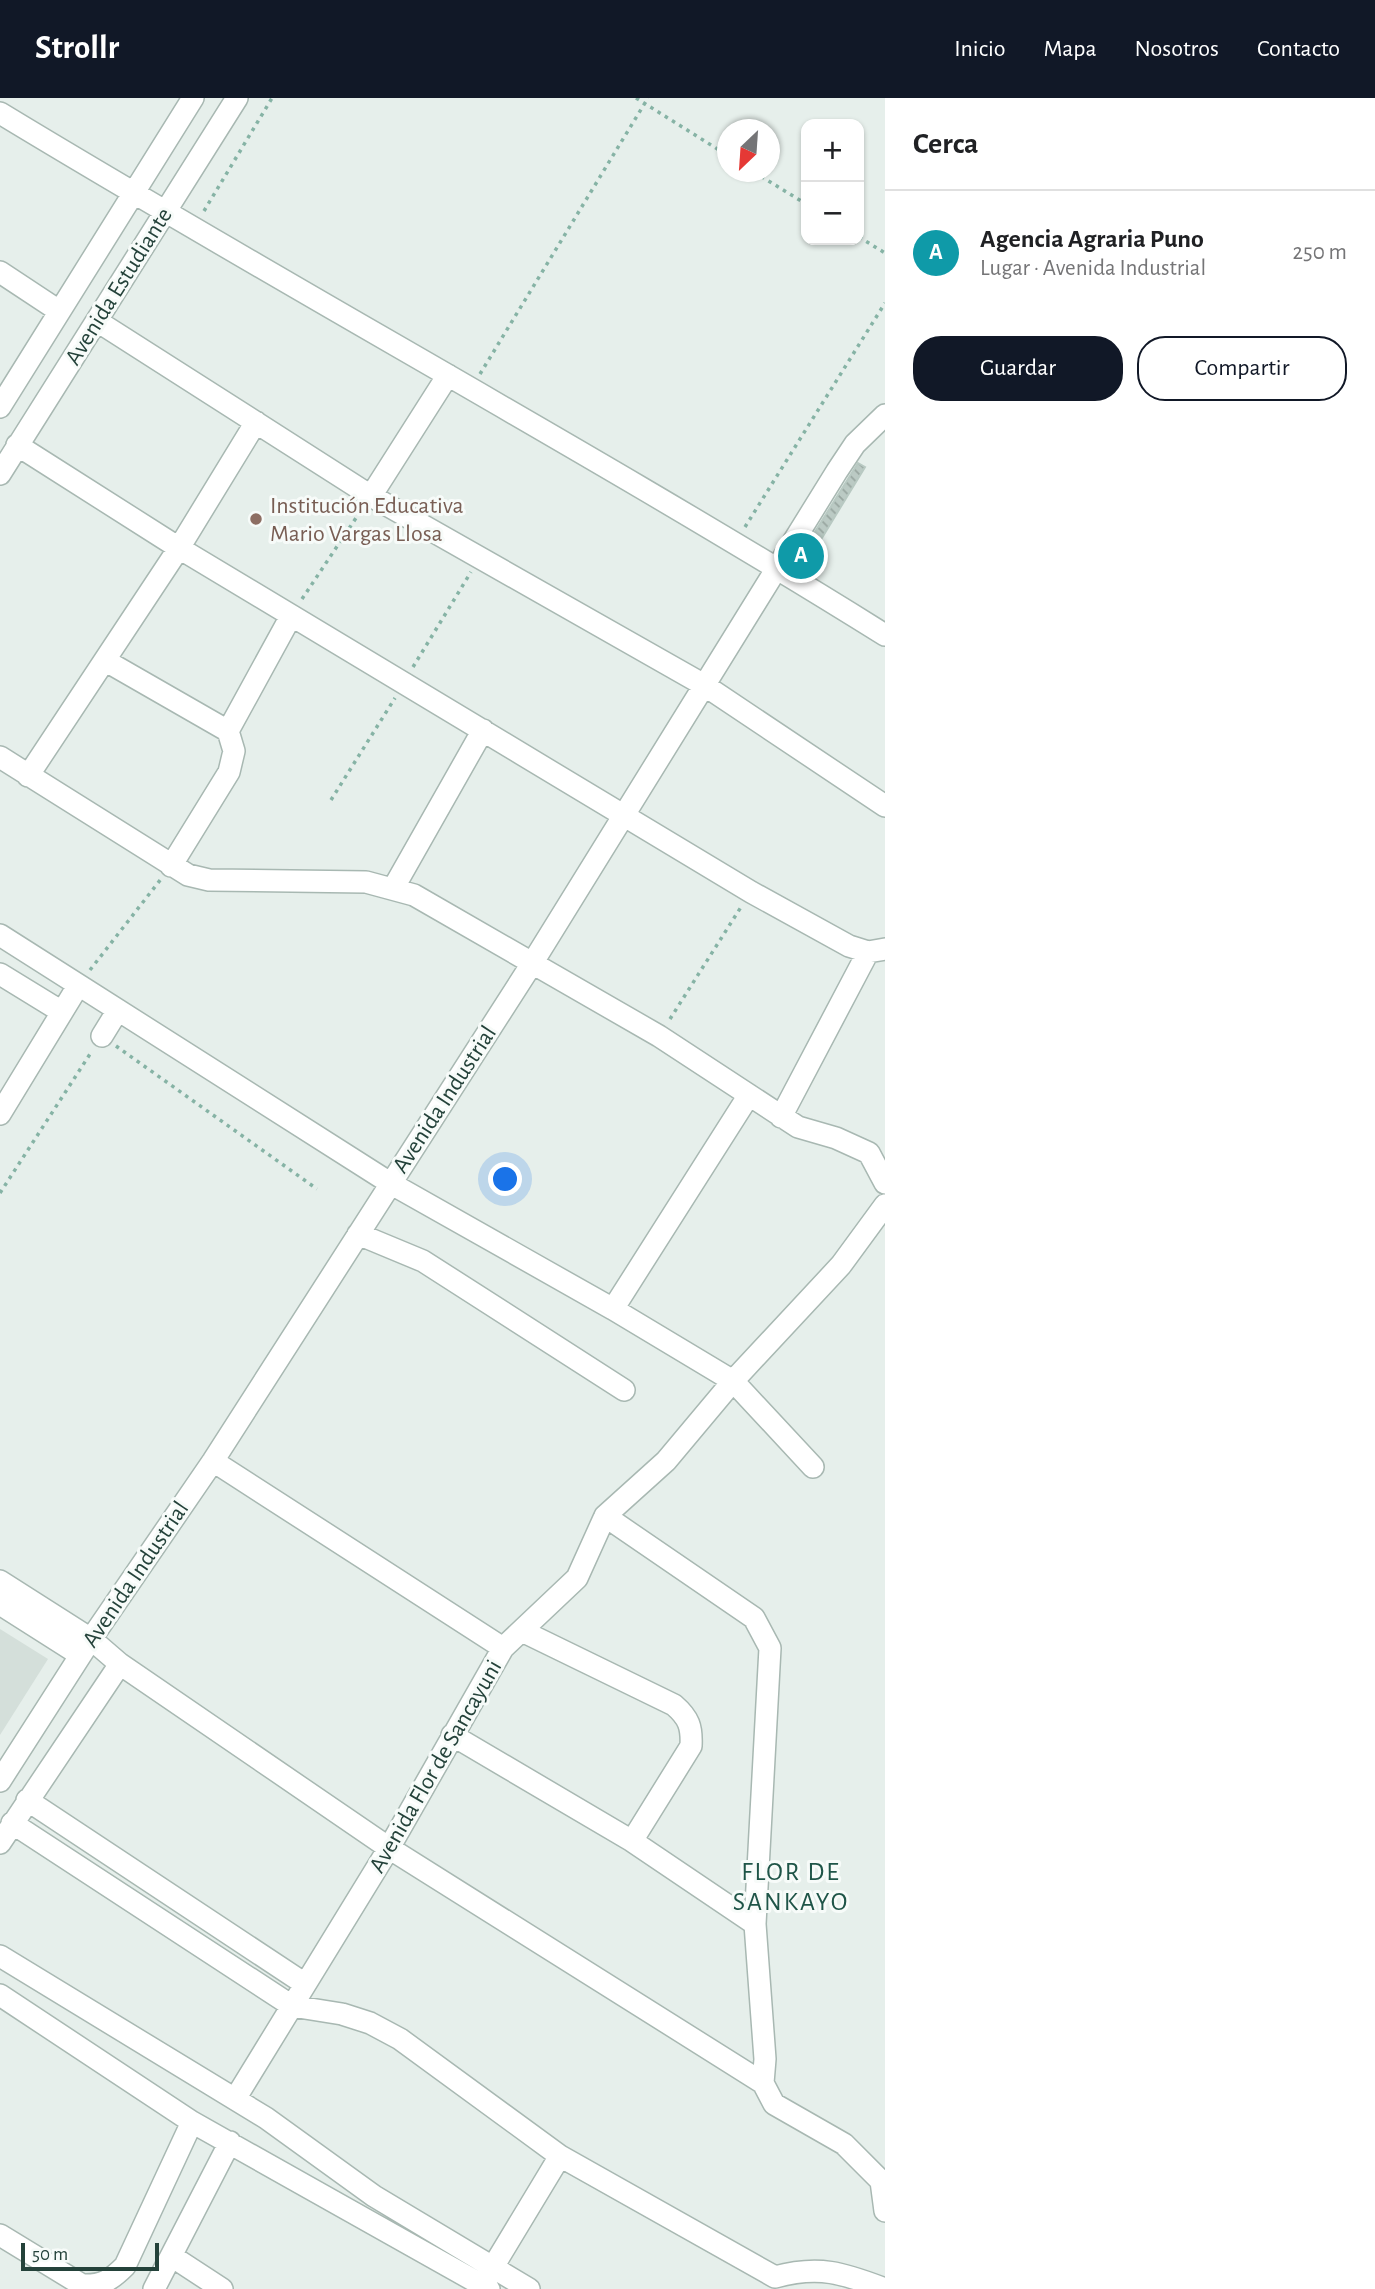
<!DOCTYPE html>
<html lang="es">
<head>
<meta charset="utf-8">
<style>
	:root { --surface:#fff; --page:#f6f6f6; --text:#202124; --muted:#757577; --line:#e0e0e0; --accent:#111827 }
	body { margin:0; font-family:"Alegreya Sans",sans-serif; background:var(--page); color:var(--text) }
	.controls { position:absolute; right:21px; top:21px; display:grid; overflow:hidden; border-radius:14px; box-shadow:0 2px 5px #0004 }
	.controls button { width:63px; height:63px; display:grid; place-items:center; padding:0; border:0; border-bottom:2px solid var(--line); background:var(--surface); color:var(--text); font:35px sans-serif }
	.compass { position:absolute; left:717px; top:21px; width:63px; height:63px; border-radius:50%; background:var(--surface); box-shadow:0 2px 5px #0004; rotate:205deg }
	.scale { position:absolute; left:21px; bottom:18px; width:138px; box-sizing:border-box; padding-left:7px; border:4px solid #24423a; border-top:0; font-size:19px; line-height:24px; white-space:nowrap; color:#24423a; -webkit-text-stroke:5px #f7fbf9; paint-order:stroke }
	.you { position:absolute; left:506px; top:1082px; width:24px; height:24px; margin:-18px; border:5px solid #fff; border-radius:50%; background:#1a73e8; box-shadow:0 0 0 10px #1a73e833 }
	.badge { display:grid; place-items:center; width:46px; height:46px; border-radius:50%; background:var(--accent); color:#fff; font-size:23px; font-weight:700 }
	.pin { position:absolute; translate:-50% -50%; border:4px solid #fff; box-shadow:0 2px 7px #0006 }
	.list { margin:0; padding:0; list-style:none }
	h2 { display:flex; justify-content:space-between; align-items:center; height:91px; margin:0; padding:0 28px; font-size:30px }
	h2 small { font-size:23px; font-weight:400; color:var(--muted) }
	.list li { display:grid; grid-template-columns:46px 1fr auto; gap:21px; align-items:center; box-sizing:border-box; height:126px; padding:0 28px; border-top:2px solid var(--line) }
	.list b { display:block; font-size:26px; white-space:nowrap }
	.list p { margin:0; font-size:23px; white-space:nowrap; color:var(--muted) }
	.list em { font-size:23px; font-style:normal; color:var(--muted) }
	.actions { display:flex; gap:14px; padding:21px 28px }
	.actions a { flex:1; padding:16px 0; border:2px solid var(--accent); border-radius:28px; text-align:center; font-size:24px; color:var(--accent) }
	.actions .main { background:var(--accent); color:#fff }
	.map { position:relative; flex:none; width:885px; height:2191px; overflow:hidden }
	header { display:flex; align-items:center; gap:42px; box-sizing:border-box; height:98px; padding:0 35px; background:var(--accent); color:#fff }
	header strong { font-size:33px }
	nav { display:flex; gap:38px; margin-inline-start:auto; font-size:24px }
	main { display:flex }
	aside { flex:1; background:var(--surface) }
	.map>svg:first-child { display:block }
</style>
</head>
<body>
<header>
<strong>Strollr</strong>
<nav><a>Inicio</a><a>Mapa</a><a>Nosotros</a><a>Contacto</a></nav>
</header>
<main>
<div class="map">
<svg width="885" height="2191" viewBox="0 0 885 2191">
	<defs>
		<pattern id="building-back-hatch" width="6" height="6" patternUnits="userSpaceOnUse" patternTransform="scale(1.75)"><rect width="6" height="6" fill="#bbcac4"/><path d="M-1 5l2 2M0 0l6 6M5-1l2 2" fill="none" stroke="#98a6a0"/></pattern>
	</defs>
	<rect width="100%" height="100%" fill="#e6efeb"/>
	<path fill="#d4dfda" d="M0 1531 48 1561 0 1637Z"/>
	<path fill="url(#building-back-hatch)" stroke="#b8c9c2" stroke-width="2" d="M858 365 865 369 803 471 795 466Z"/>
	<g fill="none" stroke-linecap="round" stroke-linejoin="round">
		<defs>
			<path id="minor" d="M0 15C293 193 595 356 885 537
				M0 174 59 213
				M97 223 371 398 704 587 885 708
				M0 309 193 0
				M17 347 179 450 751 794 849 848 868 854 885 851
				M0 376 237 0
				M371 398 448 277
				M106 563 228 633 234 653 229 674 171 768
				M228 633 291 518
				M0 659 188 777 209 782 366 784 414 797 659 938 798 1029 836 1040 869 1055 885 1085
				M28 678 179 450 256 324
				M394 789 483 632
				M0 837 390 1085 613 1211 733 1283 813 1369
				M0 876 62 914
				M102 938 118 912
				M0 1016 78 888
				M781 1019 868 854
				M358 1136 423 1163 624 1292
				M613 1211 749 997
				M213 1363 503 1550
				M605 1418 754 1520 770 1550 755 1826 765 1961 763 1985 774 2006 844 2046 881 2083 885 2113
				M0 1483 91 1541 120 1566 389 1750 763 1985
				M0 1506 80 1557
				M522 1533 674 1607C689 1620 692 1629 691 1648L632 1743
				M452 1637 632 1743 755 1826
				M0 1683 91 1541 213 1363 533 864 837 373 855 346 885 317
				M27 1702 305 1886
				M12 1725 292 1908 342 1916 370 1925 400 1941 560 2058 775 2179C819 2167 843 2175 885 2191
				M0 1745 120 1566
				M0 1858 266 2020 374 2098 529 2191
				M0 1897 192 2024 489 2191
				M235 2001 389 1750 503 1550 577 1480 605 1418 666 1363 733 1283 841 1167 885 1107
				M0 2137 82 2187C102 2188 111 2182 125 2168L192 2024
				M173 2159 222 2191
				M493 2169 560 2058
				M154 2191 230 2044"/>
		</defs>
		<use href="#minor" stroke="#a8b8b2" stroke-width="24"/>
		<path stroke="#86b3a5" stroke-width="3.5" stroke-dasharray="3.5 5" stroke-linecap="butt" d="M636 0 727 57
			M754 74 806 106
			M204 113 272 0
			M859 139 885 155
			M480 276 648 0
			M745 429 885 205
			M302 501 360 414
			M413 569 471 474
			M331 702 395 600
			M90 872 161 781
			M670 921 741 809
			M116 948 317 1091
			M0 1095 92 953"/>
		<use href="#minor" stroke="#fff" stroke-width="21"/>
	</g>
	<circle fill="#8d6e63" stroke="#f7fbf9" stroke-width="2.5" cx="256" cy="421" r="7"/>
	<g text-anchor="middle" stroke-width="6" stroke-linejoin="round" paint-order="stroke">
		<g font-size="24" fill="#24423a" stroke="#f7fbf9">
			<text transform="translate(118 188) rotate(-58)" y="8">Avenida Estudiante</text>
			<text transform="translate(444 1001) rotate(-57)" y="8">Avenida Industrial</text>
			<text transform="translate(135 1476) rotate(-56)" y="8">Avenida Industrial</text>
			<text transform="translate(435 1668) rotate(-60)" y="8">Avenida Flor de Sancayuni</text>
		</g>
		<g font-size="24" fill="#785e54" stroke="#f7fbf9" text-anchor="start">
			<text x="270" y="415">Institución Educativa<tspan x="270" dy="28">Mario Vargas Llosa</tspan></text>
		</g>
		<g font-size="26" letter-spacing="2" fill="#1f5548" stroke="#f7fbf9">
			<text x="791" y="1782">FLOR DE<tspan x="791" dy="30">SANKAYO</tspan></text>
		</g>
	</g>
</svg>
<div class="controls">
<button>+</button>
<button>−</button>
</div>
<svg class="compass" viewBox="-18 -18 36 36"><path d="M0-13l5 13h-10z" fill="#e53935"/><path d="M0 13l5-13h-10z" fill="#757577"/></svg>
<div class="scale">50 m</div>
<div class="you"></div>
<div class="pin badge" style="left:801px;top:458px;background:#0f9aa8">A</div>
</div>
<aside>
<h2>Cerca<small></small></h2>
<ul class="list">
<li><span class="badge" style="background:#0f9aa8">A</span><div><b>Agencia Agraria Puno</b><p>Lugar · Avenida Industrial</p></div><em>250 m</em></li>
</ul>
<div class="actions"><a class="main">Guardar</a><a>Compartir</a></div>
</aside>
</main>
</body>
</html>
